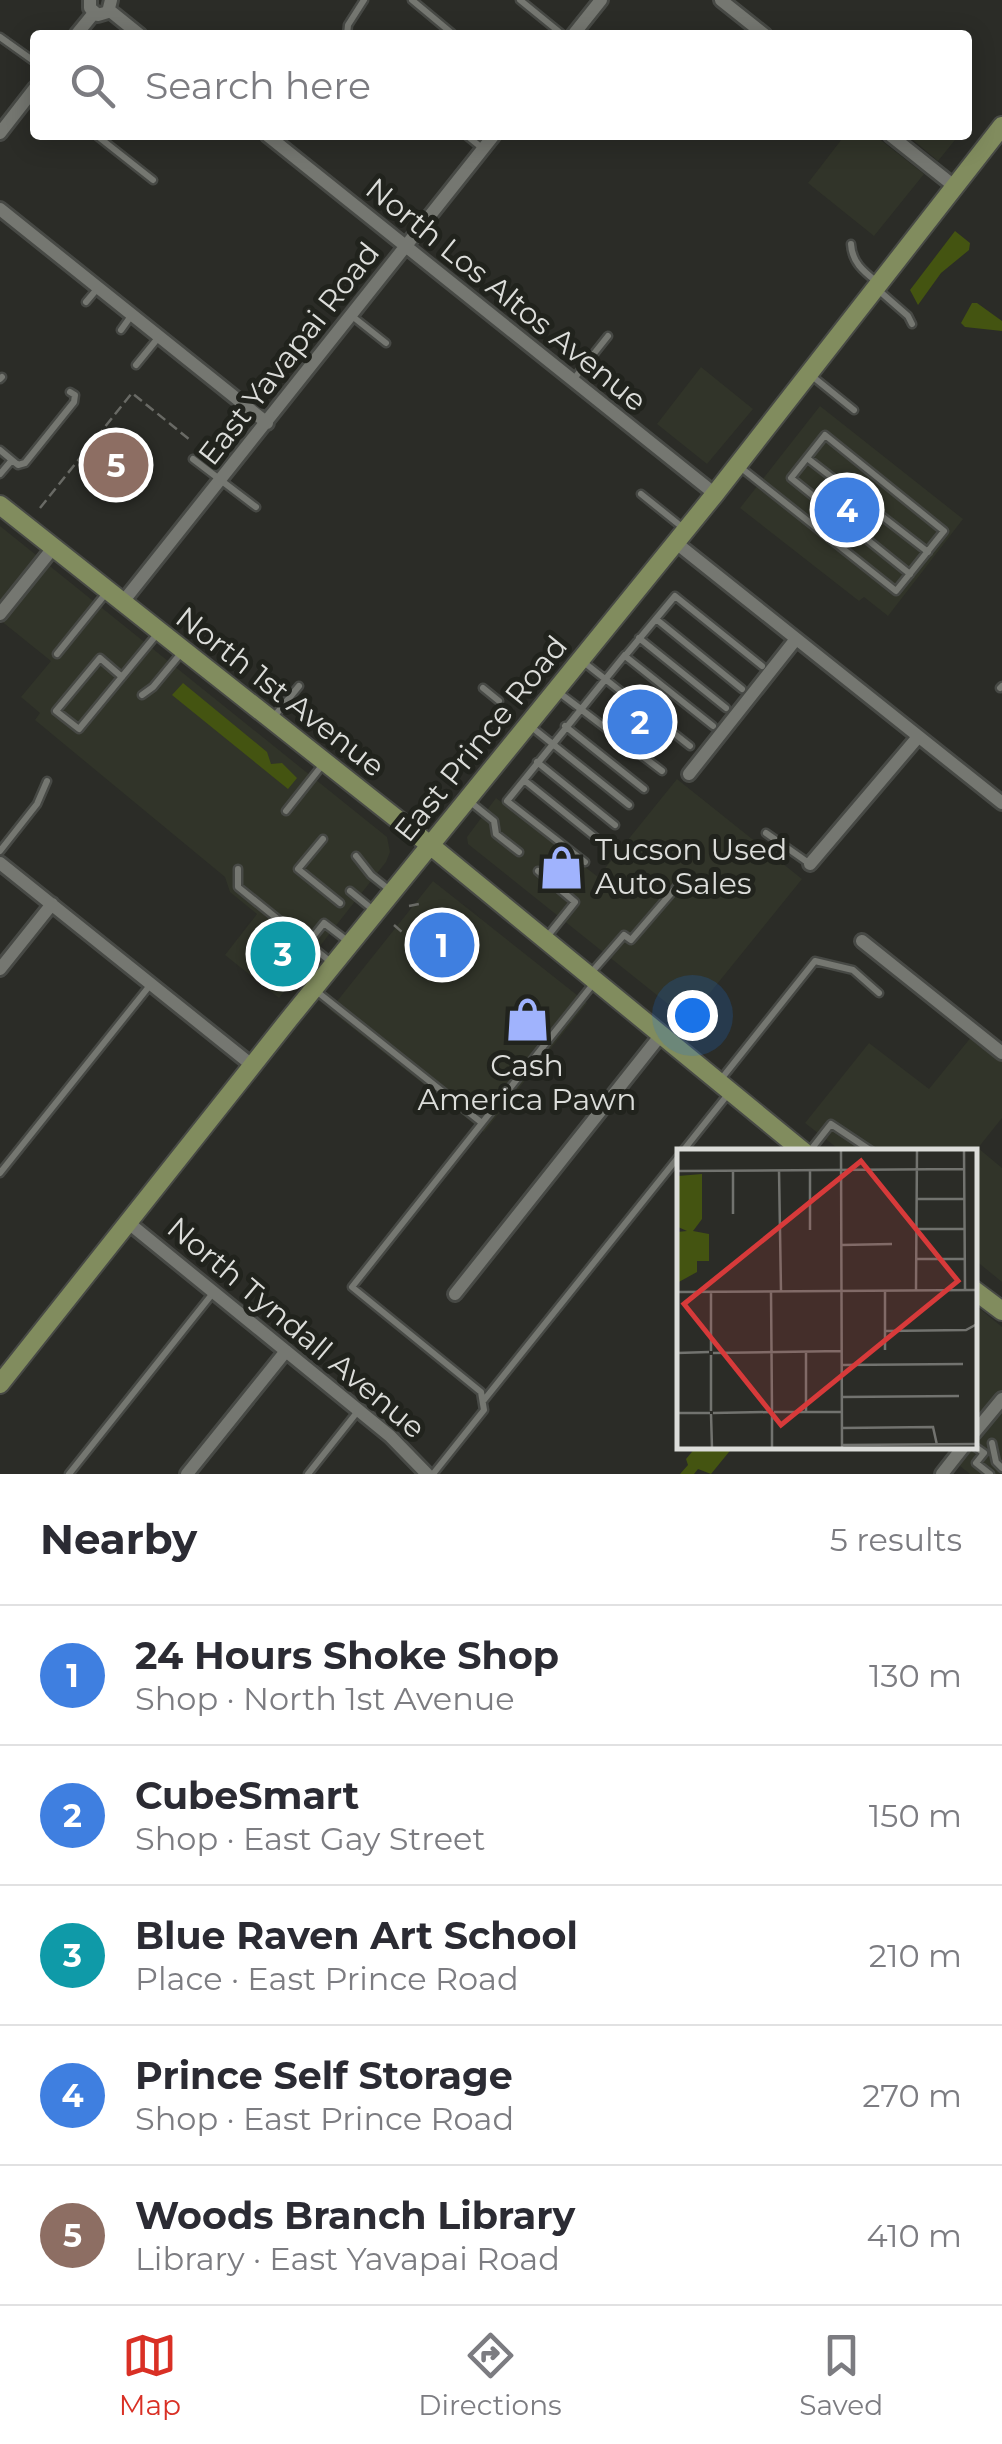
<!DOCTYPE html>
<html lang="en">
<head>
<meta charset="utf-8">
<style>
	:root { --surface:#fff; --page:#f7f7f7; --text:#2b2b33; --muted:#7c7c81; --line:#e1e1e2; --accent:#d93025 }
	body { margin:0; font-family:Montserrat,sans-serif; background:var(--page); color:var(--text) }
	.you { position:absolute; left:692px; top:1015px; width:35px; height:35px; margin:-25px; border:8px solid #fff; border-radius:50%; background:#1a73e8; box-shadow:0 0 0 15px #1a73e833 }
	.badge { display:grid; place-items:center; width:65px; height:65px; border-radius:50%; background:var(--accent); color:#fff; font-size:32px; font-weight:700 }
	.pin { position:absolute; translate:-50% -50%; border:5px solid #fff; box-shadow:0 2px 10px #0006 }
	.list { margin:0; padding:0; list-style:none }
	h2 { display:flex; justify-content:space-between; align-items:center; height:130px; margin:0; padding:0 40px; font-size:42px }
	h2 small { font-size:32px; font-weight:400; color:var(--muted) }
	.list li { display:grid; grid-template-columns:65px 1fr auto; gap:30px; align-items:center; box-sizing:border-box; height:140px; padding:0 40px; border-top:2px solid var(--line) }
	.list b { display:block; font-size:38px; white-space:nowrap }
	.list p { margin:0; font-size:32px; white-space:nowrap; color:var(--muted) }
	.list em { font-size:32px; font-style:normal; color:var(--muted) }
	.icon { flex:none; width:55px; height:55px; fill:none; stroke:currentColor; stroke-width:2; stroke-linecap:round; stroke-linejoin:round }
	.map { position:relative; flex:none; width:1002px; height:1474px; overflow:hidden }
	.search { position:absolute; background:var(--surface); box-shadow:0 5px 25px #0003; left:30px; right:30px; top:30px; height:110px; display:flex; align-items:center; gap:25px; box-sizing:border-box; padding:0 35px; border-radius:10px; color:var(--muted); font-size:38px }
	.sheet { height:830px; background:var(--surface) }
	nav { display:flex; justify-content:space-around; align-items:center; box-sizing:border-box; height:140px; border-top:2px solid var(--line); background:var(--surface); font-size:28px; color:var(--muted) }
	nav a { display:grid; justify-items:center; gap:5px }
	nav .on { color:var(--accent) }
	.map>svg:first-child { display:block }
</style>
</head>
<body>
<div class="map">
<svg width="1002" height="1474" viewBox="0 0 1002 1474">
	<rect width="100%" height="100%" fill="#2b2c27"/>
	<path fill="#313429" d="M845 135H874L924 174 874 236 808 183Z
		M907 135H959L938 161Z
		M701 367 753 409 707 464 657 424Z
		M820 406 963 519 888 616 864 597 859 601 740 508Z
		M0 526 387 837 390 852 386 862 279 998 225 955 257 914 230 892 225 877 35 720 40 713 21 697 51 661 0 620Z
		M677 779 802 879 688 1020 468 844 467 837 496 798 598 877Z
		M433 881 587 1003 484 1132 330 1010Z
		M972 1036 1002 1059V1118L978 1148 1002 1168V1282L975 1260 974 1152 841 1151 805 1123 869 1043 929 1089Z
		M979 1308 1002 1327V1474H970L946 1455 953 1447 974 1446V1315Z"/>
	<path fill="#445411" d="M955 231 970 243 969 250 941 273 918 305 910 290Z
		M972 303H977L1002 321V331L965 327 961 323Z
		M183 683 267 752 271 764 282 763 297 778 288 789 172 695Z
		M696 1447H733L711 1474 698 1469 694 1474H680L688 1465 686 1459Z"/>
	<g fill="none" stroke-linecap="round" stroke-linejoin="round">
		<defs>
			<path id="lane" d="M412 0 454 35
				M520 0 563 35
				M347 35 348 25 364 0
				M0 37 35 62
				M96 135 153 180
				M466 135 482 148
				M851 244C852 262 863 271 877 282
				M876 288 908 316 912 324
				M86 302 97 289
				M352 316 386 343
				M121 330 131 316
				M136 365 158 338
				M812 376 854 410
				M0 379 2 377
				M573 380 608 336
				M0 450 18 465 25 463 74 402 75 395 70 392
				M807 458 928 552
				M193 459 256 507
				M740 467 896 591 944 531 825 435 791 478 910 574
				M0 474 12 460
				M641 494 682 527
				M656 619 742 689
				M639 638 726 708
				M57 654 107 592
				M581 660 690 746
				M122 677 100 658 56 711 79 729 158 633
				M483 688 499 701
				M1000 688 1002 686
				M557 691 662 771
				M142 695 153 687 182 652
				M272 719 299 686
				M529 725 629 805
				M565 726 644 789
				M713 726 625 656 675 596 762 666
				M537 762 615 825
				M524 780 601 842
				M468 800 494 821 496 834 519 852
				M286 811 324 763
				M766 833 810 864
				M323 839 298 869 340 903
				M0 851 37 804 47 781
				M356 856 371 875 391 891
				M585 862 507 801 625 655
				M238 869V887L332 963
				M538 871 575 902 546 938
				M350 891 372 909
				M308 943 324 923 350 943
				M591 973 624 935 631 940 680 883
				M315 990 482 1123 594 983
				M722 1078 815 961 853 970 879 993
				M682 1152 729 1093
				M809 1152 831 1124 873 1152
				M0 1173 151 984
				M484 1400 680 1155
				M992 1443 996 1462 1002 1468
				M974 1446 984 1453 976 1463 990 1474
				M69 1474 213 1293
				M308 1474 358 1411
				M433 1474 484 1410 481 1392 352 1287 482 1123"/>
			<path id="street" d="M90 0V8L98 15 108 12 111 0
				M721 0 765 35
				M109 10 140 35
				M76 35 94 13
				M573 35 601 0
				M0 133 35 88
				M267 135 715 494
				M890 135 954 186
				M0 209 267 423
				M675 542 1002 803
				M122 603 494 135
				M0 614 53 548
				M689 774 796 639
				M0 863 253 1066
				M810 864 918 737
				M862 941 1002 1053
				M0 969 52 904
				M130 1224 390 1436 427 1474
				M455 1294 660 1036
				M974 1433 1002 1399
				M187 1474 286 1351
				M942 1474 964 1446"/>
			<path id="secondary" d="M0 505 430 845 804 1152
				M974 1290 1002 1311
				M0 1384 290 1018 715 494 1002 126"/>
		</defs>
		<use href="#lane" stroke="#474945" stroke-width="11"/>
		<use href="#street" stroke="#474945" stroke-width="18"/>
		<use href="#secondary" stroke="#474945" stroke-width="22"/>
		<path stroke="#696a65" stroke-width="2.5" stroke-dasharray="10 5" stroke-linecap="butt" d="M40 508 132 393 190 440
			M409 906 419 904
			M394 925 402 932"/>
		<use href="#lane" stroke="#757771" stroke-width="6"/>
		<use href="#street" stroke="#757771" stroke-width="12"/>
		<use href="#secondary" stroke="#818c5e" stroke-width="18"/>
	</g>
	<defs>
		<symbol id="shop-bare" viewBox="-9 -9 18 18"><path d="M-5-2.5h2.3a2.7 3.5 0 0 1 5.4 0H5L5.5 6h-11ZM-1.5-2.5h3a1.5 2.3 0 0 0-3 0Z" fill="#a0b3fd" stroke="#21231d" stroke-width="2.5" paint-order="stroke"/></symbol>
	</defs>
	<g fill-rule="evenodd">
		<use href="#shop-bare" x="530" y="836" width="63" height="63"/>
		<use href="#shop-bare" x="496" y="988" width="63" height="63"/>
	</g>
	<g text-anchor="middle" stroke-width="10" stroke-linejoin="round" paint-order="stroke">
		<g font-size="30" fill="#dcddda" stroke="#21231d">
			<text transform="translate(506 295) rotate(39)" y="10">North Los Altos Avenue</text>
			<text transform="translate(289 354) rotate(-52)" y="10">East Yavapai Road</text>
			<text transform="translate(280 692) rotate(38)" y="10">North 1st Avenue</text>
			<text transform="translate(481 739) rotate(-51)" y="10">East Prince Road</text>
			<text transform="translate(296 1328) rotate(40)" y="10">North Tyndall Avenue</text>
		</g>
		<g font-size="30" fill="#dcddda" stroke="#21231d" text-anchor="start">
			<text x="595" y="860">Tucson Used<tspan x="595" dy="34">Auto Sales</tspan></text>
			<text x="527" y="1076" text-anchor="middle">Cash<tspan x="527" dy="34">America Pawn</tspan></text>
		</g>
	</g>
	<g transform="translate(677 1149)">
		<rect width="300" height="300" fill="#2b2c27"/>
		<path d="M25 25V70L16 82 32 85V112H20V123L0 134V83L10 82 1 78V27Z" fill="#445411"/>
		<path fill="none" stroke="#72736f" stroke-width="2.5" d="M164 1 165 299M287 1 288 141M102 21 104 142M133 21V81M0 22 287 20M56 22V65M240 50H287M240 80H287M164 96 215 95M239 110H287M239 141 240 1M208 142V201M0 143 300 141M34 143V202M94 143 95 262M208 182 289 181 300 175M129 203V263M0 204 32 203M36 204 165 202M34 206V262M165 216 286 215M165 248 282 247M97 263H165M0 264H33M36 264 93 263M34 265 35 299M95 265V299M165 279 256 278 260 296M165 296 300 295"/>
		<path fill="#d73a3a" fill-opacity="0.15" stroke="#d73a3a" stroke-width="5" d="M184 12 281 132 104 276 7 155Z"/>
		<rect width="300" height="300" fill="none" stroke="#dcddda" stroke-width="5"/>
	</g>
</svg>
<div class="you"></div>
<div class="pin badge" style="left:442px;top:945px;background:#3f7fe0">1</div>
<div class="pin badge" style="left:640px;top:722px;background:#3f7fe0">2</div>
<div class="pin badge" style="left:283px;top:954px;background:#0f9aa8">3</div>
<div class="pin badge" style="left:847px;top:510px;background:#3f7fe0">4</div>
<div class="pin badge" style="left:116px;top:465px;background:#8d6e63">5</div>
<div class="search"><svg class="icon" aria-label="search" viewBox="0 0 24 24"><circle cx="10" cy="10" r="6"/><path d="M15 15l6 6"/></svg>Search here</div>
</div>
<section class="sheet">
<h2>Nearby<small>5 results</small></h2>
<ul class="list">
<li><span class="badge" style="background:#3f7fe0">1</span><div><b>24 Hours Shoke Shop</b><p>Shop · North 1st Avenue</p></div><em>130 m</em></li>
<li><span class="badge" style="background:#3f7fe0">2</span><div><b>CubeSmart</b><p>Shop · East Gay Street</p></div><em>150 m</em></li>
<li><span class="badge" style="background:#0f9aa8">3</span><div><b>Blue Raven Art School</b><p>Place · East Prince Road</p></div><em>210 m</em></li>
<li><span class="badge" style="background:#3f7fe0">4</span><div><b>Prince Self Storage</b><p>Shop · East Prince Road</p></div><em>270 m</em></li>
<li><span class="badge" style="background:#8d6e63">5</span><div><b>Woods Branch Library</b><p>Library · East Yavapai Road</p></div><em>410 m</em></li>
</ul>
</section>
<nav>
<a class="on"><svg class="icon" aria-label="map" viewBox="0 0 24 24"><path d="M3 6l6-2 6 2 6-2v14l-6 2-6-2-6 2zM9 4v14M15 6v14"/></svg>Map</a>
<a><svg class="icon" aria-label="directions" viewBox="0 0 24 24"><path d="M12 3l9 9-9 9-9-9zM9 14v-3h6M13 9l2 2-2 2"/></svg>Directions</a>
<a><svg class="icon" aria-label="saved" viewBox="0 0 24 24"><path d="M7 4h10v16l-5-4-5 4z"/></svg>Saved</a>
</nav>
</body>
</html>
